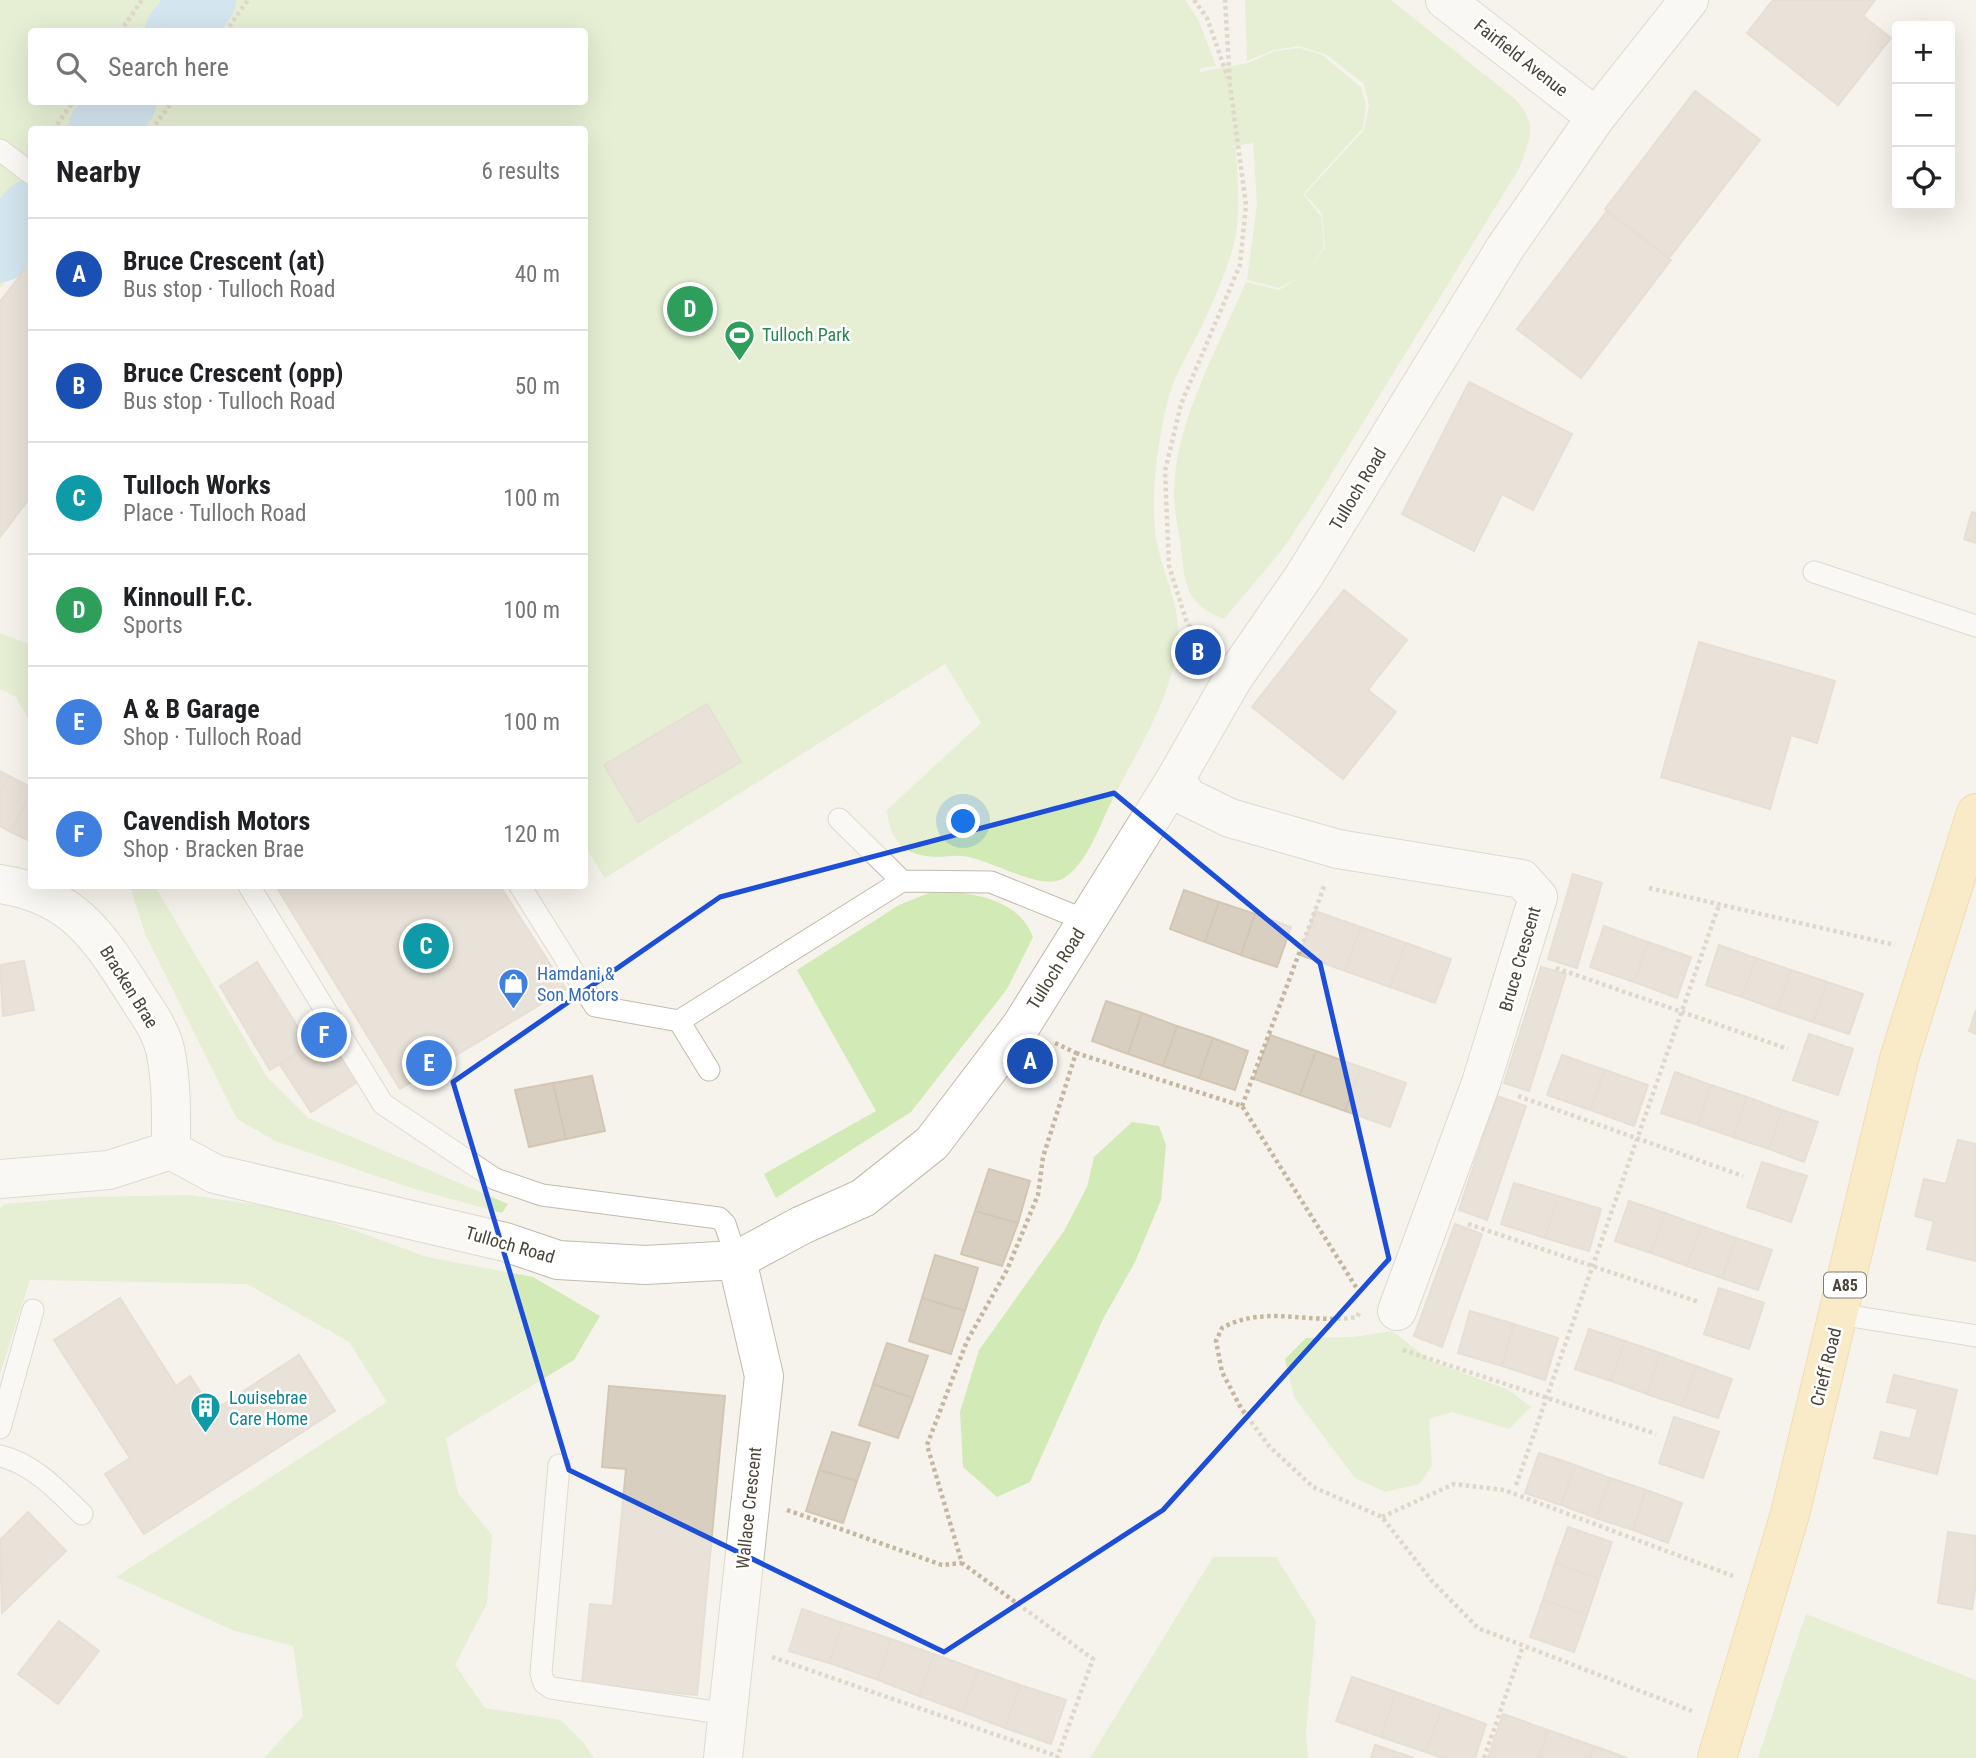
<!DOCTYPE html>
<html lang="en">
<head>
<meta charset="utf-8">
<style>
	:root { --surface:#fff; --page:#f6f6f6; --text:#202124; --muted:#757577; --line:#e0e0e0; --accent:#111827 }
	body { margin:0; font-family:"Roboto Condensed",sans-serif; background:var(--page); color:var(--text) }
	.controls { position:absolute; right:21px; top:21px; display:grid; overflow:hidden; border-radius:7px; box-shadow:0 7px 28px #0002 }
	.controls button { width:63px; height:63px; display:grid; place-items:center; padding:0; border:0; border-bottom:2px solid var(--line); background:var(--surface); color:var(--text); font:35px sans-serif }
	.you { position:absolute; left:964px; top:822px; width:24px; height:24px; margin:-18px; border:5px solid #fff; border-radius:50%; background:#1a73e8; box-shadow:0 0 0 10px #1a73e833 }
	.badge { display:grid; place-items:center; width:46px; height:46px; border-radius:50%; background:var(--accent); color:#fff; font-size:23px; font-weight:700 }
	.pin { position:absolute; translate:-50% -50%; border:4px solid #fff; box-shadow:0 2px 7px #0006 }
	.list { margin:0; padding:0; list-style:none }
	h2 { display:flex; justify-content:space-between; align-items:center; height:91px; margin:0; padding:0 28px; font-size:30px }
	h2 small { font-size:23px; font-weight:400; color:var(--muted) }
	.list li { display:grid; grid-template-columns:46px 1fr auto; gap:21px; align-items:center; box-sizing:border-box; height:112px; padding:0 28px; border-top:2px solid var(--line) }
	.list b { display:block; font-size:26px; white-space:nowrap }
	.list p { margin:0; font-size:23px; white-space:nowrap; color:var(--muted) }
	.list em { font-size:23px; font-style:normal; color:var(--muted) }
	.icon { flex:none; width:38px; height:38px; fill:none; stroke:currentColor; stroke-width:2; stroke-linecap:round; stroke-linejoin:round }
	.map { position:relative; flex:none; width:1976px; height:1758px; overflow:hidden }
	.search { position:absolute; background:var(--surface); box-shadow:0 7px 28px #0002; left:28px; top:28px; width:560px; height:77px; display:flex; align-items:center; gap:18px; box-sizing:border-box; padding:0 24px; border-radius:7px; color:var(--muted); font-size:26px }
	.panel { position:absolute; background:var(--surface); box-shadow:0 7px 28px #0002; left:28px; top:126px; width:560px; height:763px; border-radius:7px }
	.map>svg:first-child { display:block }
</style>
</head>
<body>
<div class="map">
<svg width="1976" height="1758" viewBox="0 0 1976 1758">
	<rect width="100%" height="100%" fill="#f6f3ec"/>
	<path fill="#d2eab5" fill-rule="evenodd" d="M0 0H1185L1199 21 1216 66 1201 68 1199 72 1248 63 1275 51 1300 48 1322 55 1361 87 1366 105 1363 128 1303 194 1321 216 1324 247 1307 273 1325 247 1322 214 1305 194 1364 130 1369 105 1364 84 1327 55 1299 46 1273 50 1247 61 1245 0H1391L1514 98C1539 125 1530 136 1520 167L1316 499 1282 550 1224 619C1186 604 1185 586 1181 548 1179 530 1174 512 1174 494 1174 423 1219 346 1246 282L1279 290 1299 278 1279 288 1247 280 1257 203 1253 143 1229 147H1236C1237 179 1242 216 1233 247 1226 274 1213 301 1202 326 1190 350 1173 377 1167 403 1158 443 1151 488 1155 529 1158 567 1182 603 1178 642 1172 697 1138 750 1113 798 1101 822 1088 863 1064 878 1038 894 983 852 953 856 915 860 890 850 887 810L981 723 945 664 605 878 584 845V130H32L31 248 0 288ZM32 32H584V102H32Z
		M0 633 31 645V724L16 697 0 689Z
		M130 886H155L267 1077 308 1118 508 1204 502 1213 411 1188 275 1141 237 1119 145 934Z
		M934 891C970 892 1019 898 1033 937L1007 989 911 1112 776 1198 764 1174 876 1111 797 970 899 905Z
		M1132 1122 1159 1126 1166 1145 1161 1200 1135 1262 1103 1319 1030 1482 997 1497 963 1467 960 1412 979 1350 1064 1231 1087 1187 1094 1157Z
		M190 1195 304 1212 427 1257 533 1277 600 1316 574 1360 446 1438 458 1493 492 1535 487 1603 455 1665 485 1708 561 1720 584 1743 594 1758H264L303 1716 293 1646 232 1630 116 1577 387 1402 349 1342 247 1284 30 1280 0 1374V1208L5 1204 90 1197Z
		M1392 1331 1431 1361 1509 1390 1531 1407 1509 1429 1452 1412 1429 1419 1432 1466 1419 1484 1385 1492 1355 1478 1294 1397 1285 1359 1306 1338 1354 1337Z
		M1213 1557H1276L1316 1621 1306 1733 1308 1758H1090Z
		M1806 1614 1976 1680V1758H1758Z"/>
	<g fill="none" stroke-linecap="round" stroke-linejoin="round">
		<path stroke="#a9d4f2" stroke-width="66" d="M178 32 203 0
			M101 130 123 102
			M0 249 32 212"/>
	</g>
	<path fill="#d8cfc1" stroke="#d3c7b4" stroke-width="2" d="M1773 0H1875L1863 16 1891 38 1838 105 1747 33Z
		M1695 91 1760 140 1669 258 1605 209Z
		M1607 211 1671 260 1581 378 1517 329Z
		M32 260V495L0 537V302Z
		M1469 382 1572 434 1533 510 1502 494 1474 551 1402 514Z
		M1972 512 1976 513V543L1964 539Z
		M1344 590 1407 640 1368 690 1396 712 1343 779 1252 707Z
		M1699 642 1835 681 1817 743 1791 735 1770 809 1661 777Z
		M707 704 741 762 638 822 604 765Z
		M0 771 9 776 0 794Z
		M9 776 32 788 11 832 0 826V794Z
		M32 793V842L11 832Z
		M1573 874 1602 883 1577 968 1548 959Z
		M276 886H500L566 989 400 1089Z
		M1184 890 1219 902 1205 942 1170 929Z
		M1219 902 1255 914 1241 955 1205 942Z
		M1315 911 1361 927 1345 971 1300 955Z
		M1255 914 1291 927 1277 967 1241 955Z
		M1604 926 1648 942 1634 982 1590 967Z
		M1361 927 1406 943 1390 987 1345 971Z
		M1648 942 1691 957 1677 998 1634 982Z
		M1406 943 1451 959 1435 1003 1390 987Z
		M1719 945 1756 958 1742 997 1706 985Z
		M1756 958 1791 970 1777 1010 1742 997Z
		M24 961 34 1010 3 1016 0 965Z
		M257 962 309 1045 270 1070 220 986Z
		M1541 967 1566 974 1529 1091 1504 1083Z
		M1791 970 1827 982 1813 1022 1777 1010Z
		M1827 982 1863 994 1849 1034 1813 1022Z
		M1106 1001 1142 1013 1128 1054 1092 1041Z
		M1976 1010V1034L1969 1031Z
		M1142 1013 1177 1026 1163 1066 1128 1054Z
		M1177 1026 1213 1038 1199 1078 1163 1066Z
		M332 1030 362 1079 311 1112 280 1065Z
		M1809 1034 1853 1049 1838 1095 1793 1080Z
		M1270 1035 1316 1051 1300 1095 1254 1079Z
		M1213 1038 1248 1051 1235 1090 1199 1078Z
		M1316 1051 1361 1067 1345 1111 1300 1095Z
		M1562 1055 1605 1070 1590 1110 1547 1095Z
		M1361 1067 1406 1083 1390 1127 1345 1111Z
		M1605 1070 1648 1085 1634 1126 1590 1110Z
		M1675 1072 1711 1085 1698 1125 1661 1113Z
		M592 1076 605 1131 566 1139 553 1083Z
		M553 1083 566 1139 529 1147 515 1090Z
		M1711 1085 1747 1097 1733 1137 1698 1125Z
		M1497 1096 1526 1106 1487 1220 1459 1210Z
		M1747 1097 1782 1110 1769 1149 1733 1137Z
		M1782 1110 1818 1122 1804 1162 1769 1149Z
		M1958 1140 1976 1144V1261L1927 1249 1934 1221 1915 1216 1924 1179 1946 1184Z
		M1762 1162 1807 1176 1791 1222 1747 1207Z
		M989 1169 1030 1181 1018 1223 975 1211Z
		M1514 1183 1558 1196 1545 1238 1501 1224Z
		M1558 1196 1601 1209 1589 1251 1545 1238Z
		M1629 1201 1665 1213 1651 1253 1615 1241Z
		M975 1211 1018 1223 1002 1266 961 1254Z
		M1665 1213 1701 1226 1687 1266 1651 1253Z
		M1455 1224 1482 1234 1442 1347 1414 1336Z
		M1701 1226 1736 1238 1722 1278 1687 1266Z
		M1736 1238 1772 1250 1758 1290 1722 1278Z
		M935 1255 978 1268 965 1311 922 1298Z
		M1719 1288 1764 1303 1749 1349 1704 1334Z
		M120 1298 176 1386 190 1376 213 1411 299 1355 335 1411 144 1534 105 1474 130 1458 54 1340Z
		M922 1298 965 1311 951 1354 909 1341Z
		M1470 1311 1514 1324 1502 1366 1458 1353Z
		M1514 1324 1558 1338 1545 1380 1502 1366Z
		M1589 1329 1625 1341 1611 1381 1575 1369Z
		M1625 1341 1660 1353 1647 1394 1611 1381Z
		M887 1343 928 1356 913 1398 873 1384Z
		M1660 1353 1696 1366 1682 1406 1647 1394Z
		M1696 1366 1732 1379 1718 1418 1682 1406Z
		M1894 1375 1957 1390 1937 1474 1874 1458 1881 1432 1910 1439 1918 1409 1887 1402Z
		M873 1384 913 1398 898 1438 859 1425Z
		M609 1386 725 1396 697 1695 582 1684 590 1604 613 1606 626 1469 602 1467Z
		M1674 1417 1719 1432 1703 1478 1659 1463Z
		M832 1432 870 1443 857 1481 819 1470Z
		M1539 1453 1575 1465 1561 1505 1525 1493Z
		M1575 1465 1610 1478 1596 1518 1561 1505Z
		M819 1470 857 1481 843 1523 806 1511Z
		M1610 1478 1646 1490 1633 1530 1596 1518Z
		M1646 1490 1682 1503 1668 1543 1633 1530Z
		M28 1512 66 1551 2 1613 0 1540Z
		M1568 1527 1612 1542 1599 1579 1555 1563Z
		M1948 1532 1976 1536V1583L1972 1609 1938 1603Z
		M1555 1563 1599 1579 1587 1615 1543 1600Z
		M1543 1600 1587 1615 1574 1652 1530 1637Z
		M802 1609 843 1623 829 1663 789 1651Z
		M59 1621 99 1651 58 1704 18 1674Z
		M843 1623 891 1639 878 1680 829 1663Z
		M891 1639 934 1654 919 1696 878 1680Z
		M934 1654 978 1670 963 1712 919 1696Z
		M978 1670 1020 1685 1005 1728 963 1712Z
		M1352 1677 1396 1692 1381 1737 1336 1721Z
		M1020 1685 1066 1700 1051 1744 1005 1728Z
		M1396 1692 1442 1708 1426 1752 1381 1737Z
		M1442 1708 1486 1724 1475 1758H1442L1426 1752Z
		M1503 1714 1548 1730 1539 1758H1488Z
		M1548 1730 1594 1746 1590 1758H1539Z
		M1375 1745 1414 1758H1371Z
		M1594 1746 1627 1758H1590Z"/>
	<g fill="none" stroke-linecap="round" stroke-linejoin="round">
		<defs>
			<path id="service" d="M0 150 32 174
				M1814 572 1976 626
				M839 819 902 881
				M249 886 383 1104 495 1179 542 1195 719 1218 725 1224 737 1260
				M520 886 595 1006 679 1021 902 881 991 882 1087 921
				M679 1021 709 1070
				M1838 1314 1976 1336
				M0 1428 33 1310
				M0 1456C34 1464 58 1491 82 1514
				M559 1465 541 1673 544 1683 551 1688 728 1714"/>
			<path id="minor" d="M1445 0 1596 117
				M1176 778 1187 797 1230 818 1338 849 1522 879 1538 897 1481 1083 1397 1311
				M0 884C73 895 98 935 135 993 147 1012 162 1031 166 1054 172 1086 171 1118 171 1150
				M0 1179 109 1170 171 1150 215 1174 505 1242 558 1260 645 1265 737 1260 802 1225 863 1198 932 1143 1021 1026 1176 778 1232 680 1304 576 1505 248 1596 117 1689 0
				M723 1758 764 1376 737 1260"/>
			<path id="primary" d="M1717 1758 1790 1514 1899 1059 1976 813"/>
		</defs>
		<use href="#service" stroke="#c2bbae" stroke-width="23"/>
		<use href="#minor" stroke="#c2bbae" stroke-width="40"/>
		<use href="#primary" stroke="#e6c16a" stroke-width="40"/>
		<path stroke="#c4b79f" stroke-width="4.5" stroke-dasharray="3.5 3.5" stroke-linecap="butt" d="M1194 0 1207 18 1228 78
			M120 32 142 0
			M225 32 248 0
			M53 130 73 102
			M151 130 172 102
			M1208 649 1187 623 1169 566 1165 471 1181 404 1240 265 1246 205 1230 85 1225 0
			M1649 888 1895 945
			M1556 968 1788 1049
			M1055 1043 1076 1053 1043 1157 1038 1195 1007 1270 967 1341 927 1445 962 1563 1093 1659 1057 1758
			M1076 1053 1242 1106 1361 1295
			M1518 1096 1743 1176
			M1242 1106 1325 884
			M1468 1224 1699 1302
			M1359 1313 1357 1317C1311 1325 1265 1304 1222 1328L1216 1341 1222 1372 1241 1408 1269 1446 1313 1487 1382 1517 1432 1581 1478 1628 1692 1711
			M1403 1350 1656 1434
			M1516 1485 1719 905
			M787 1510 942 1565 962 1563
			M1382 1517 1454 1484 1504 1490 1733 1576
			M772 1657 1057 1756
			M1484 1758 1523 1646"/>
		<use href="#service" stroke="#fff" stroke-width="21"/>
		<use href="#minor" stroke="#fff" stroke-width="38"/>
		<use href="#primary" stroke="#ffe39c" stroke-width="38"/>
	</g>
	<path d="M0 0H1976V1758H0ZM1114 793 1320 963 1389 1259 1163 1510 944 1652 569 1470 453 1082 720 897Z" fill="#f6f3ec" fill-opacity=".55" fill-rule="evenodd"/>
	<path fill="none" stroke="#1d4ed8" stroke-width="5" stroke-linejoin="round" d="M1114 793 1320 963 1389 1259 1163 1510 944 1652 569 1470 453 1082 720 897Z"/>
	<defs>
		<symbol id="stadium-pin" viewBox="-11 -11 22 30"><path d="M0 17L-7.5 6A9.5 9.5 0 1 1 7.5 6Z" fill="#2e9e5b" stroke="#fff"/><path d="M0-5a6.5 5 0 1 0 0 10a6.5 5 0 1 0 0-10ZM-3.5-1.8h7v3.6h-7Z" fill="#fff"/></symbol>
		<symbol id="shop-pin" viewBox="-11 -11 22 30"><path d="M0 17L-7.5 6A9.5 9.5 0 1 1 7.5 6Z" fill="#3f7fe0" stroke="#fff"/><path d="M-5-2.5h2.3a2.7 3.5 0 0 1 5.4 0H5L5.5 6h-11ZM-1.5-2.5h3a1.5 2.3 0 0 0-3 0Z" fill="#fff"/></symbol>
		<symbol id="building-pin" viewBox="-11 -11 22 30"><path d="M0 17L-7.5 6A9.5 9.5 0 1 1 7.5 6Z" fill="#0f9aa8" stroke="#fff"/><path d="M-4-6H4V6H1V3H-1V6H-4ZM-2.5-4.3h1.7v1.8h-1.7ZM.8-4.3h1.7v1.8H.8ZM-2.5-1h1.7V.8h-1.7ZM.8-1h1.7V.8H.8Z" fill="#fff"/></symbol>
	</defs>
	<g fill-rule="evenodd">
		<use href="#stadium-pin" x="722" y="318" width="35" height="47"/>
		<use href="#shop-pin" x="496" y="966" width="35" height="47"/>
		<use href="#building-pin" x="188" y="1390" width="35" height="47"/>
	</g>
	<g text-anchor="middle" stroke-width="5" stroke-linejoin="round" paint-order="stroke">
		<rect fill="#fff" stroke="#817c74" stroke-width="2" x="1824" y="1272.5" width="42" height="25" rx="5"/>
		<g font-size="16" font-weight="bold" fill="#4b4439">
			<text x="1845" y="1291">A85</text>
		</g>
		<g font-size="18" fill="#4b4439" stroke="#fff">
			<text transform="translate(1521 58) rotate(38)" y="6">Fairfield Avenue</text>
			<text transform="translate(1358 489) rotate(-59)" y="6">Tulloch Road</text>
			<text transform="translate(1520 959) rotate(-74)" y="6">Bruce Crescent</text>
			<text transform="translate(1056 969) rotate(-58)" y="6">Tulloch Road</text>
			<text transform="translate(129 987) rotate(58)" y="6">Bracken Brae</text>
			<text transform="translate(510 1245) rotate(16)" y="6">Tulloch Road</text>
			<text transform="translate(1826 1367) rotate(-76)" y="6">Crieff Road</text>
			<text transform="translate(749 1508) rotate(-84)" y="6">Wallace Crescent</text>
		</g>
		<g font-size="18" fill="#27864d" stroke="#fff" text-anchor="start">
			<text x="762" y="341">Tulloch Park</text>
		</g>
		<g font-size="18" fill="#366cbe" stroke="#fff" text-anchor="start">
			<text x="537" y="980">Hamdani &amp;<tspan x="537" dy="21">Son Motors</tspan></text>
		</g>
		<g font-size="18" fill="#0d838f" stroke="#fff" text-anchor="start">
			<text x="229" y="1404">Louisebrae<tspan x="229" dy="21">Care Home</tspan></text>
		</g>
	</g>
</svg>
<div class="controls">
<button>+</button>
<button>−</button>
<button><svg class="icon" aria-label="locate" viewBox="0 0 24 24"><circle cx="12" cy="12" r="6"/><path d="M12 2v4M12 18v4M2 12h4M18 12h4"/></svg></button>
</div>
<div class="you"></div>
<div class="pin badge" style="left:1030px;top:1061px;background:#1a4fb4">A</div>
<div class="pin badge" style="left:1198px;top:652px;background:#1a4fb4">B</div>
<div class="pin badge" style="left:426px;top:946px;background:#0f9aa8">C</div>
<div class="pin badge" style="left:690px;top:309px;background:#2e9e5b">D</div>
<div class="pin badge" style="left:429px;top:1063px;background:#3f7fe0">E</div>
<div class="pin badge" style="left:324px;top:1035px;background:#3f7fe0">F</div>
<div class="search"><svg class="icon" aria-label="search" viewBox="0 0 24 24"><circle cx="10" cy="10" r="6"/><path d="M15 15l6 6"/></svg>Search here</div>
<section class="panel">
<h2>Nearby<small>6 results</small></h2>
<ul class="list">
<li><span class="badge" style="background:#1a4fb4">A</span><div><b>Bruce Crescent (at)</b><p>Bus stop · Tulloch Road</p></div><em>40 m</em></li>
<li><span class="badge" style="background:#1a4fb4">B</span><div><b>Bruce Crescent (opp)</b><p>Bus stop · Tulloch Road</p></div><em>50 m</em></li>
<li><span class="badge" style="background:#0f9aa8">C</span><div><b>Tulloch Works</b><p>Place · Tulloch Road</p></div><em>100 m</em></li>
<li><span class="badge" style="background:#2e9e5b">D</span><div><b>Kinnoull F.C.</b><p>Sports</p></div><em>100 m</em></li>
<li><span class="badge" style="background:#3f7fe0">E</span><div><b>A &amp; B Garage</b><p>Shop · Tulloch Road</p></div><em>100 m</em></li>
<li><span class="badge" style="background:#3f7fe0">F</span><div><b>Cavendish Motors</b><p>Shop · Bracken Brae</p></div><em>120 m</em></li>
</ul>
</section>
</div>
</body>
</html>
